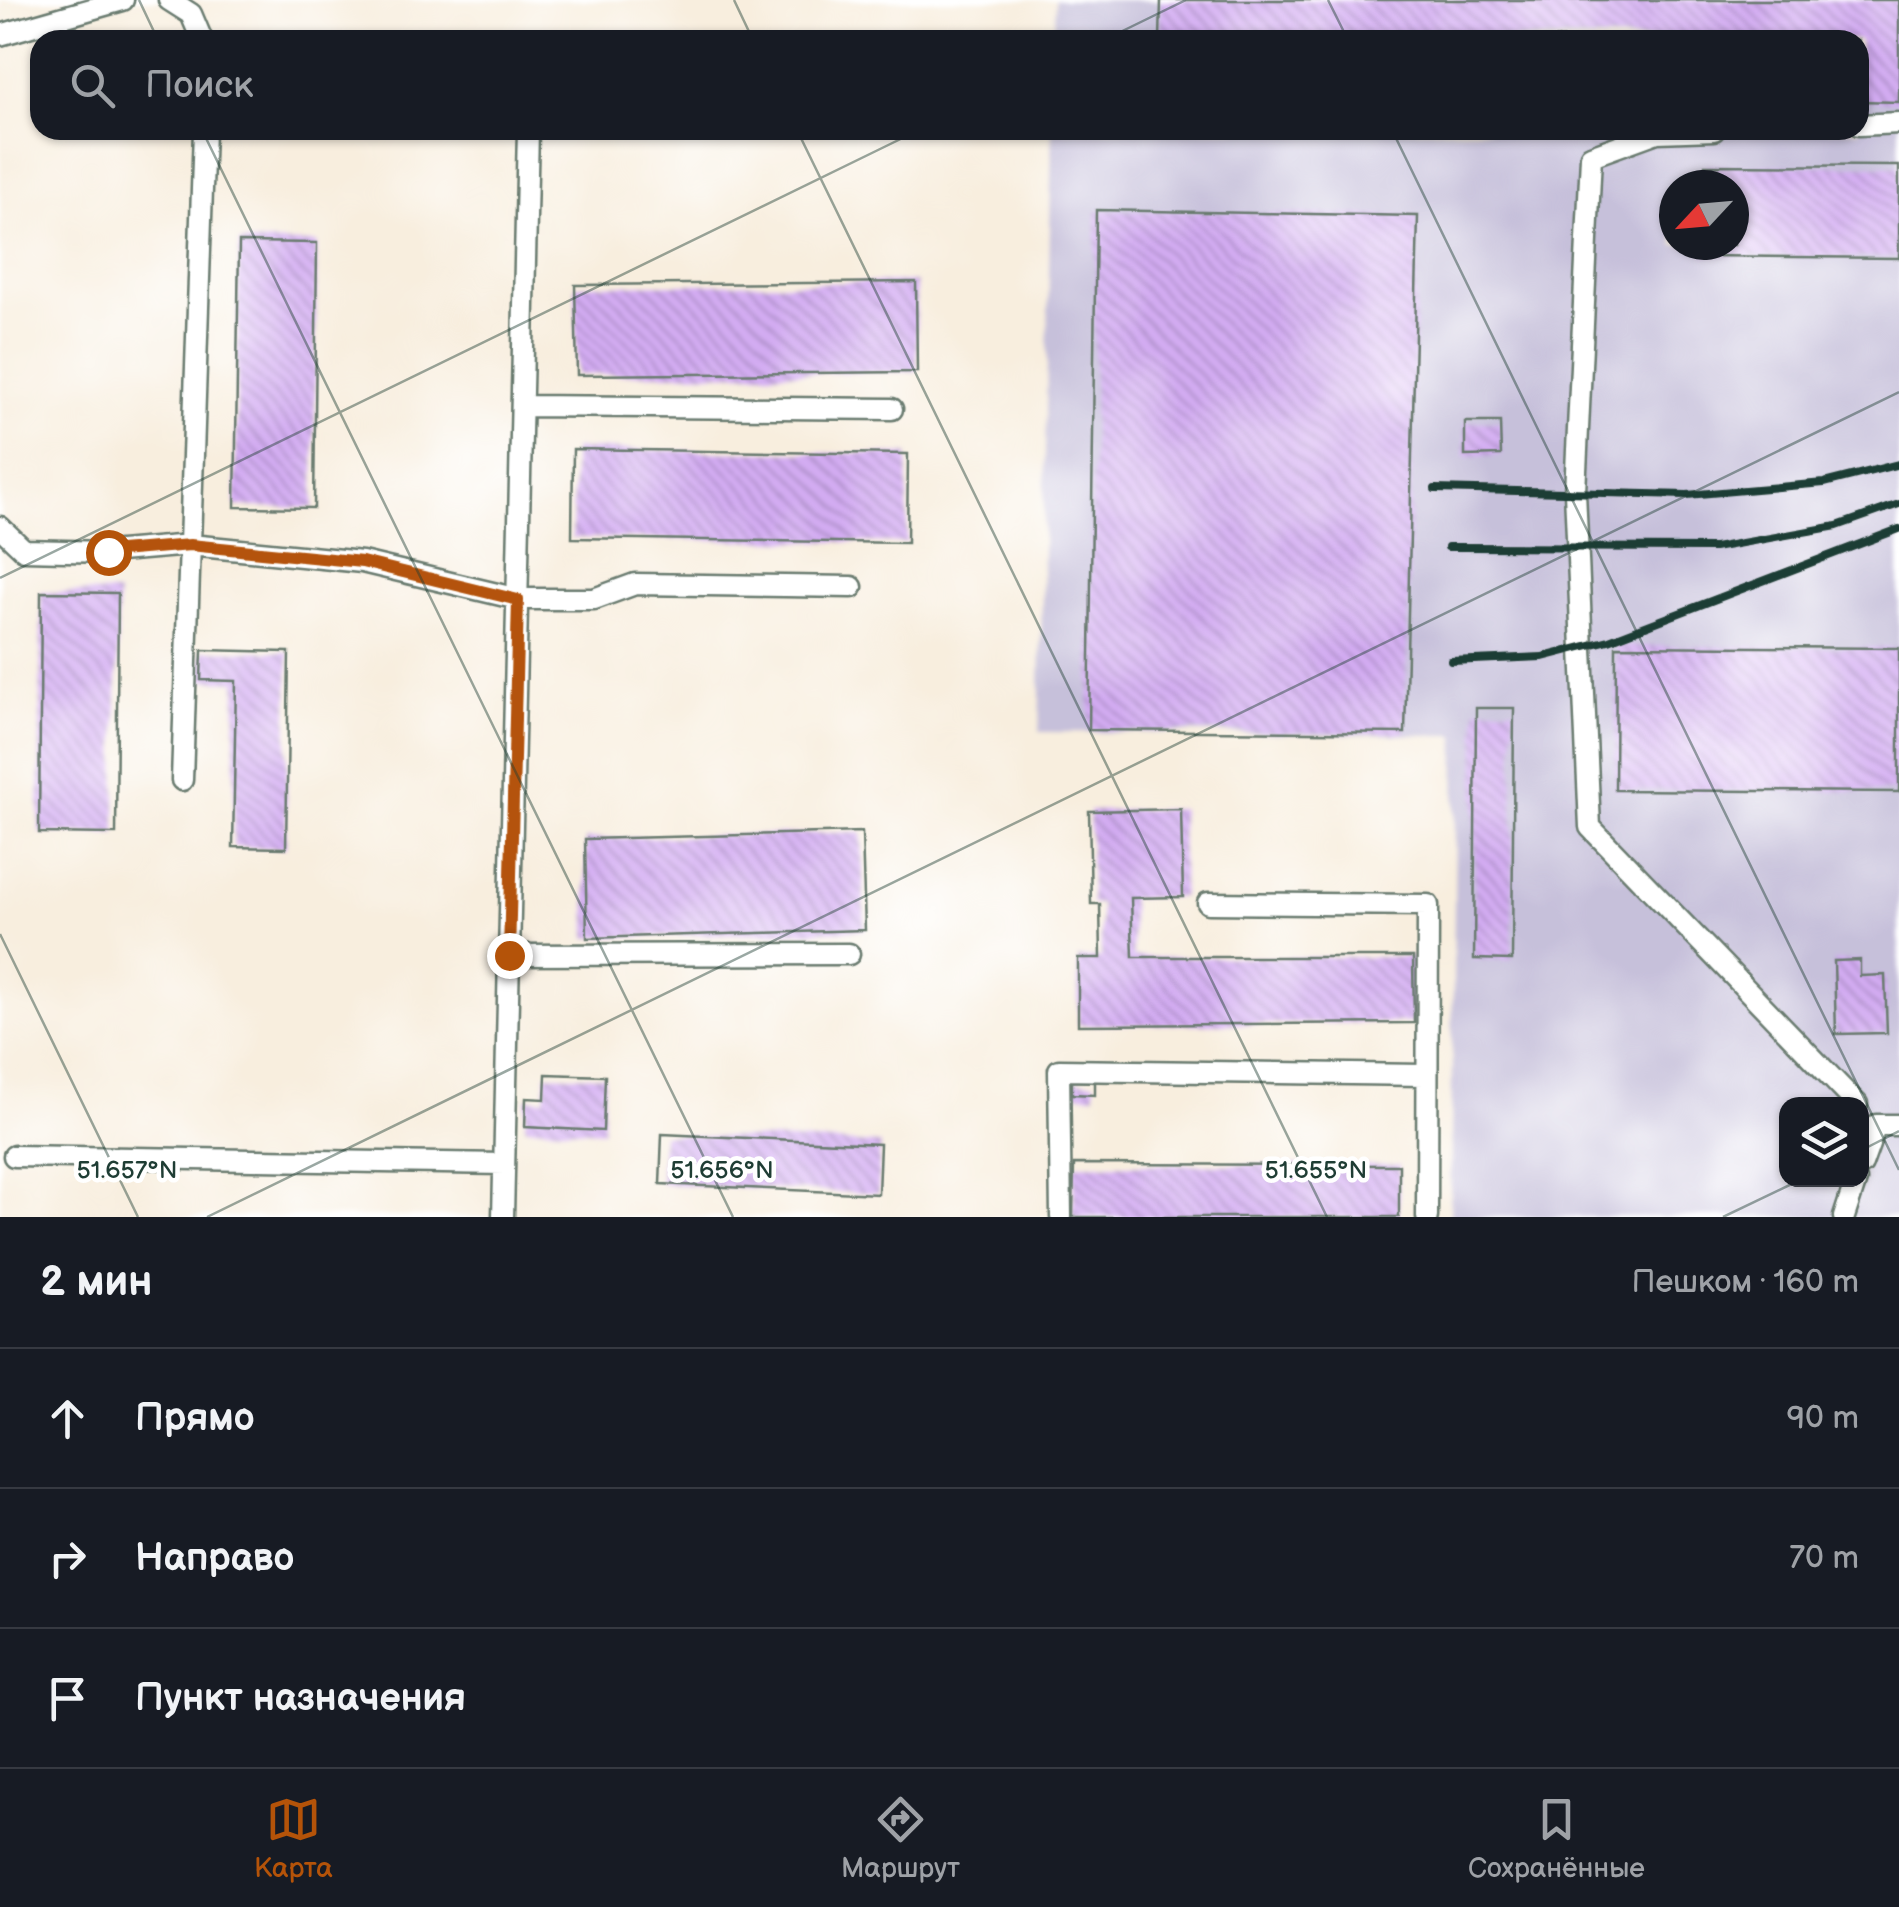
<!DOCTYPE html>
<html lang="ru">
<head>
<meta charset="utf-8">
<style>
	:root { --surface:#171b24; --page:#20242c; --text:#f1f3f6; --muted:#9ea1a6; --line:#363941; --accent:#b45309 }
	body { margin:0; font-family:"Balsamiq Sans",sans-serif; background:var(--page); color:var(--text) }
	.controls { position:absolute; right:30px; bottom:30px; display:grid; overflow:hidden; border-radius:20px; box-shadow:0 2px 8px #0004 }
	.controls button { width:90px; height:90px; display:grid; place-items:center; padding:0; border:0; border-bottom:2px solid var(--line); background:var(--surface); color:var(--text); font:50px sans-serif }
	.compass { position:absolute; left:1659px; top:170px; width:90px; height:90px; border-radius:50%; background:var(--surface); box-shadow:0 2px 8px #0004; rotate:244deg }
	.stop { position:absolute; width:30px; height:30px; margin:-22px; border:8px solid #b45309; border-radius:50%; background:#fff }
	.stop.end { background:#b45309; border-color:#fff; box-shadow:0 2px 10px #0008 }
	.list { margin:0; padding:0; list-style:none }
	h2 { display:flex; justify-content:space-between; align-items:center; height:130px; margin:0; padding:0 40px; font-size:42px }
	h2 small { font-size:32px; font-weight:400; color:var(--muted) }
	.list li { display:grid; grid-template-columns:65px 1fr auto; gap:30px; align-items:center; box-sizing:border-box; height:140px; padding:0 40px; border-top:2px solid var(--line) }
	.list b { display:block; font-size:38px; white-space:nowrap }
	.list em { font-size:32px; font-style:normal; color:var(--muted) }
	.icon { flex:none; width:55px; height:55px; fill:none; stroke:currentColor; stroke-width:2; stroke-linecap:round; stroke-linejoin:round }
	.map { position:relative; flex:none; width:1899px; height:1217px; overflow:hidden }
	.search { position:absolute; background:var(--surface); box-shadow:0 2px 8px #0004; left:30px; right:30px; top:30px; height:110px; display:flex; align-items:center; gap:25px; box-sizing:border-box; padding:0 35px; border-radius:30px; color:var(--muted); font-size:38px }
	.sheet { height:550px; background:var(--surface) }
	nav { display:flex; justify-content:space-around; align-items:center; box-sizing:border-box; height:140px; border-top:2px solid var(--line); background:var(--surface); font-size:28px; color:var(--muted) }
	nav a { display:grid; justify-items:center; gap:5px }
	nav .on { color:var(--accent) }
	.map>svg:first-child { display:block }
</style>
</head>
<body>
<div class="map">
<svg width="1899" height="1217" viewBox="0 0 1899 1217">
	<defs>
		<pattern id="building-back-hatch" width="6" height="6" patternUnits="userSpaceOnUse" patternTransform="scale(2.5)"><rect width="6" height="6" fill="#d3acf2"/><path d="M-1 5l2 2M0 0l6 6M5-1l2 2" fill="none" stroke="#ab8dc5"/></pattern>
	</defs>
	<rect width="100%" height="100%" fill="#fff"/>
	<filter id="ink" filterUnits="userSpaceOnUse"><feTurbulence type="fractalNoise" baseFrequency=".01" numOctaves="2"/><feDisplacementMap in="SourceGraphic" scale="20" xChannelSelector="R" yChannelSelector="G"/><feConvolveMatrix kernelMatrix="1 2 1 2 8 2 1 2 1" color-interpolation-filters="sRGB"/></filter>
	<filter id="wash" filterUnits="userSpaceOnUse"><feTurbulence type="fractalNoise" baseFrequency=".0048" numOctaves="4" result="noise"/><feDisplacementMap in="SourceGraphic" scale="40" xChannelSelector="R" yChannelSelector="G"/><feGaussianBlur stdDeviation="2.25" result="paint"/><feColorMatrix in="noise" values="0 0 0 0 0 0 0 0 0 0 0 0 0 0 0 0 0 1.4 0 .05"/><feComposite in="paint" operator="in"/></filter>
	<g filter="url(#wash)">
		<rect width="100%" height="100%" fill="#f8eede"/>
		<path fill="#c6c0da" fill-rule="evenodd" d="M1055 0H1899V1217H1450L1456 735 1039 732 1052 130H1859V40H1054ZM1674 185H1734V245H1674ZM1786 1104H1862V1180H1786Z"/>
		<g id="blocks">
			<path fill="url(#building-back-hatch)" d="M1161 0H1899V102L1859 101V40L1358 37V40H1160Z
				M1705 165 1899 166V258L1704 256V245H1734V185H1705Z
				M1096 210 1418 216 1405 733 1089 730Z
				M239 242 317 243 314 508 235 507Z
				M916 282 917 372 577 375 575 285Z
				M1465 422H1500L1501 455 1465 456Z
				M573 449 908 454 907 543 572 538Z
				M41 592 118 593 116 834 39 833Z
				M1616 646 1899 648V792L1615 790Z
				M202 650 289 652 286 848 233 847 236 681 201 680Z
				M1476 708H1514L1512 960 1474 959Z
				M1181 809 1183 897 1131 898 1133 957H1413L1414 1023 1078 1025V958H1101L1100 904H1091L1089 811Z
				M862 832 865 930 587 938 585 839Z
				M1860 960V976L1885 975 1887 1033 1836 1034 1834 961Z
				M546 1074 605 1076 603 1131 525 1127 526 1098 545 1099Z
				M1072 1081 1095 1082V1095L1072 1094Z
				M662 1134 880 1144 878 1194 660 1184Z
				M1074 1164 1399 1165V1217H1073Z"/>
		</g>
	</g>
	<g filter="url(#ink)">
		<use href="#blocks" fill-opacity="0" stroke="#6b7b70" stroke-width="2.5"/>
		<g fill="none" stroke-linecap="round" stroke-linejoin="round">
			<defs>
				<path id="lane" d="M169 0 191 14 202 40
					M0 35 123 0
					M1859 125 1899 123
					M1714 130 1657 132 1591 156 1575 492 1590 827 1857 1104
					M522 406 892 409
					M0 527 24 550 108 552 190 545 362 562 518 599H594L635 584 852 587
					M182 780 204 130
					M1208 903 1428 905 1427 1217
					M509 955 849 954
					M14 1156 504 1164
					M1862 1164 1876 1125H1899
					M503 1217 528 130
					M1061 1217 1059 1070 1425 1075
					M1844 1217 1856 1180"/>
			</defs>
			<use href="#lane" stroke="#6b7b70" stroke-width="25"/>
			<use href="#lane" stroke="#fff" stroke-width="20"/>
			<path stroke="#1f3d34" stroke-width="8" d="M1435 489 1687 495 1824 483 1899 464
				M1448 547 1714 548 1837 526 1899 504
				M1451 661 1543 657 1609 640 1899 529"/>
		</g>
	</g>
	<g fill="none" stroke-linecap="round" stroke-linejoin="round" filter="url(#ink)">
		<path stroke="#b45309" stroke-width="12" d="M108 552 190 545 362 562 518 600 509 955"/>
	</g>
	<path fill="none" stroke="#1f3d34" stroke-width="2.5" stroke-opacity="0.45" d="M139 0 158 40M734 0 753 40M1328 0 1348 40M1104 40 1186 0M202 130 733 1217M797 130 1327 1217M1392 130 1899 1170M0 578 919 130M0 934 138 1217M1862 1150 1899 1131M207 1217 1899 392M1723 1217 1800 1180"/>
	<g font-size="25" text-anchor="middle" fill="#1f3d34" stroke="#fff" stroke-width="9" stroke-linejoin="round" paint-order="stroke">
		<text x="127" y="1178">51.657°N</text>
		<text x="722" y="1178">51.656°N</text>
		<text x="1316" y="1178">51.655°N</text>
	</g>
</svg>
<div class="controls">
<button><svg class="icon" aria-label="layers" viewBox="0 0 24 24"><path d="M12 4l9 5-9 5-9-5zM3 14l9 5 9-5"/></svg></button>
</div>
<svg class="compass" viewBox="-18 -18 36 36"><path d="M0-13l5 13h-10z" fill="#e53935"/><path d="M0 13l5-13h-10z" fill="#9ea1a6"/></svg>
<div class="stop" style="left:108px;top:552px"></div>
<div class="stop end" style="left:509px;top:955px"></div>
<div class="search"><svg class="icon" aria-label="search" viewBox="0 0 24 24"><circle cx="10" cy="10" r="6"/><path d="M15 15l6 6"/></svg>Поиск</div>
</div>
<section class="sheet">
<h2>2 мин<small>Пешком · 160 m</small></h2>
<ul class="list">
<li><svg class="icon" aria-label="ahead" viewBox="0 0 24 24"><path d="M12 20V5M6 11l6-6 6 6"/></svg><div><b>Прямо</b></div><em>90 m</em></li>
<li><svg class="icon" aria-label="right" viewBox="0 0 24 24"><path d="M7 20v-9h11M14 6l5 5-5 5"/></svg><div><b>Направо</b></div><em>70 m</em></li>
<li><svg class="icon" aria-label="arrive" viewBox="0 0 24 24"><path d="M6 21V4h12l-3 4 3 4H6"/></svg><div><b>Пункт назначения</b></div></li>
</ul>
</section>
<nav>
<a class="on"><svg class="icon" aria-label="map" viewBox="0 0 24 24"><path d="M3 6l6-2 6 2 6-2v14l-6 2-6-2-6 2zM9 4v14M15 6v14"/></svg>Карта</a>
<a><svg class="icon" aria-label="directions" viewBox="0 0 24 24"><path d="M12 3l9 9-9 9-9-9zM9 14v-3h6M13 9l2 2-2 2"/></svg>Маршрут</a>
<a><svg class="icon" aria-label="saved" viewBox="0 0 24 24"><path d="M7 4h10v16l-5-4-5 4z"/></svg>Сохранённые</a>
</nav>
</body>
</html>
